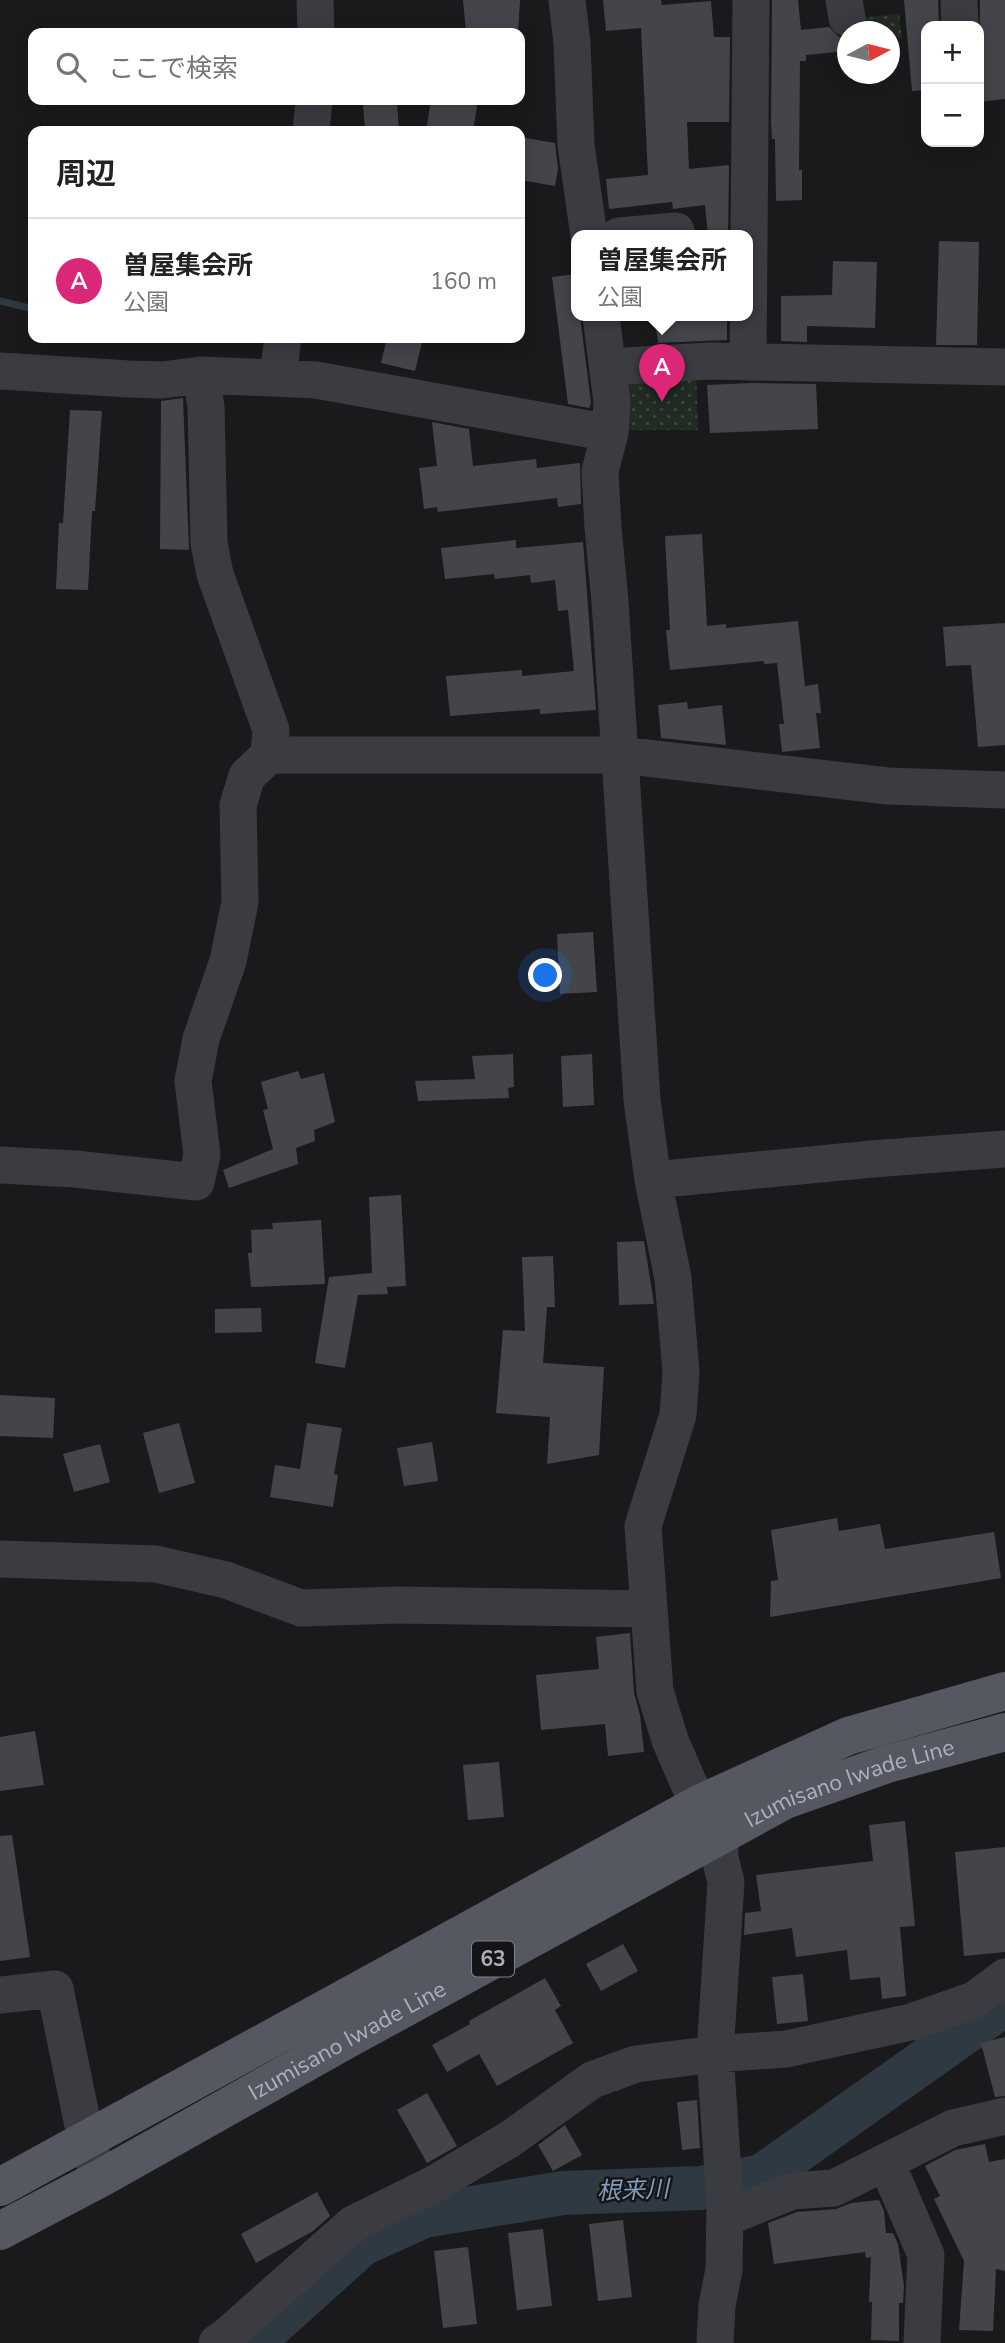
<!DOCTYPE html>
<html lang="ja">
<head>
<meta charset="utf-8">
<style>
	:root { --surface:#fff; --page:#f2f2f2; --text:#222; --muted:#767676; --line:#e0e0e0; --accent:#db2777 }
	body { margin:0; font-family:"Nunito Sans","Noto Sans JP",sans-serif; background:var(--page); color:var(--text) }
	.controls { position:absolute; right:21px; top:21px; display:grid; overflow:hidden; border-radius:14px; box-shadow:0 4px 18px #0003 }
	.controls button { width:63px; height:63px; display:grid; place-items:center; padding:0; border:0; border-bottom:2px solid var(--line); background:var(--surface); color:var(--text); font:35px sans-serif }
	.compass { position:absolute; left:837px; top:21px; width:63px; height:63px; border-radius:50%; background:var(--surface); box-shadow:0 4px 18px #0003; rotate:83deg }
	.you { position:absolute; left:546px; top:976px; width:24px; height:24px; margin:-18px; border:5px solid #fff; border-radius:50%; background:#1a73e8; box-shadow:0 0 0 10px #1a73e833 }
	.badge { display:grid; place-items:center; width:46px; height:46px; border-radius:50%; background:var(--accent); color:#fff; font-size:23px; font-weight:700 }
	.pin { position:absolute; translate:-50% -58px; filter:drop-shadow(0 2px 4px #0008) }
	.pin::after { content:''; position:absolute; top:37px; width:24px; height:21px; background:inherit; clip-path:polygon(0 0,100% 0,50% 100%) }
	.popup { position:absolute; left:571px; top:230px; width:182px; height:91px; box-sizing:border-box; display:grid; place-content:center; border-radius:14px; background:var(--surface); filter:drop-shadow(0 2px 5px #0005); font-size:23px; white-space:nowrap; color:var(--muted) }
	.popup b { font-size:26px; color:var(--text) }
	.popup::after { content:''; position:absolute; left:50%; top:100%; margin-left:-14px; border:14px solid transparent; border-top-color:var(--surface) }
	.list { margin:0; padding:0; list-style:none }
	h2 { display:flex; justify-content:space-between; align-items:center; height:91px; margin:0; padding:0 28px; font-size:30px }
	h2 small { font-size:23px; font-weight:400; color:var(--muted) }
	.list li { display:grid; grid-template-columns:46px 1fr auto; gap:21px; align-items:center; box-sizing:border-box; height:126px; padding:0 28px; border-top:2px solid var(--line) }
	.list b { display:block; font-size:26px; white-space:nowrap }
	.list p { margin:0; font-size:23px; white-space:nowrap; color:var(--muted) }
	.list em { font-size:23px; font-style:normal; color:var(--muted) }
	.icon { flex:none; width:38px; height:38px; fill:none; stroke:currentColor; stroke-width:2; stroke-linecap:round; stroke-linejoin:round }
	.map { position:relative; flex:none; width:1005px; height:2343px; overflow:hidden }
	.search { position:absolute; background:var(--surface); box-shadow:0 4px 18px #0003; left:28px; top:28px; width:497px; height:77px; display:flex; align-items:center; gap:18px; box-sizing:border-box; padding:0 24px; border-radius:14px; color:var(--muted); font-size:26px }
	.panel { position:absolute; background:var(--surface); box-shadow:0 4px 18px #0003; left:28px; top:126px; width:497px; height:217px; border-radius:14px }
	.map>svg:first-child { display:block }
</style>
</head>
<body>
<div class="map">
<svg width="1005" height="2343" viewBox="0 0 1005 2343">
	<defs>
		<pattern id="park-dots" width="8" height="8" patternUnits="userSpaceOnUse" patternTransform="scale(1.75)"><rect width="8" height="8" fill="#212b23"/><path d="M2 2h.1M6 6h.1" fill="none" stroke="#3f4741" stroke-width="1.8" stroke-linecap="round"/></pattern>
	</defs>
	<rect width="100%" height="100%" fill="#1a1a1c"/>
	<path fill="url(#park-dots)" d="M899 14 902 39 890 40V32L862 31 860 18Z
		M696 372 698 430H626L627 374Z"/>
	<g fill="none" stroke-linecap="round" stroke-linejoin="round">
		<path stroke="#2f3942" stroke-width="7" d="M0 301 33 309"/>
		<path stroke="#2f3942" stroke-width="44" d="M252 2343 362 2244 424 2216 563 2193 700 2188 762 2176 1005 2004"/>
	</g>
	<path fill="#44454a" d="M463 0H520L518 33H466Z
		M603 0H661L662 5 711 1 714 37H730L729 122H687L689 169 729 165 728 236H708L705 205 673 209 672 202 609 209 606 179 648 175 641 28 606 31Z
		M772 0H798L801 30 829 27 839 37 848 39V51L806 55V61H800L799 170H802V200L776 201 775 139H772L771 121Z
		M904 0H938L939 26H926V90L912 91Z
		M980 0H1005V99L979 102Z
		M431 100H478L473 131H426Z
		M397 101 399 131H365L363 104Z
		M520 137 555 143 558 169 555 186 520 180Z
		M939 241 979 242 977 345H936Z
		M833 261 877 262 875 328 807 326V342L781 341V296L832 295Z
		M576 274V316H580L591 403 589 408 568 404 552 277Z
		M692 316H727V340L658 343 655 320Z
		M387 338H423L415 371 381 363Z
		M752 383 816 384 818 429 710 433 707 385Z
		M183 398 189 550 160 549 161 401Z
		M70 410 102 411 95 511H92L88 590 56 589 59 523H63Z
		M432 422 469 429 473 466 536 459 537 468 580 463 581 504 558 507 557 498 438 512 437 507 424 509 419 468 437 466Z
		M702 534 707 626 726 624V628L798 621 805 686 818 684 821 713H816L820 748 782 752 779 724H784L777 663 764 664V661L670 670 666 630H670L665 536Z
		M516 540V548L583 542 596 710 540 714V709L450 716 446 676 522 670V676L574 671 568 610 558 611 555 580 531 583 530 575 495 579 494 574 445 579 441 548Z
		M1005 623V745L978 747 971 665 946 666 943 627Z
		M687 702 688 709 722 705 726 745 661 738 658 705Z
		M593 932 597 992 560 994 557 934Z
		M513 1054 514 1087 508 1088 509 1098 418 1101 415 1081 475 1079 472 1056Z
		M592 1054 594 1105 563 1107 561 1056Z
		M298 1071 301 1079 324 1073 335 1122 314 1130 315 1141 296 1148 298 1164 229 1188 223 1170 273 1149 263 1110 268 1109 261 1082Z
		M401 1195 406 1286 387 1287 388 1294 358 1295 345 1368 315 1363 329 1277 372 1273 369 1197Z
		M321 1220 325 1284 251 1287 248 1253H252L251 1230 273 1229 272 1223Z
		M644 1241 654 1304 619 1305 617 1242Z
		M553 1256 555 1307H547L543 1363 604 1367 599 1455 547 1464 550 1417 496 1413 503 1330 525 1331 522 1257Z
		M261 1308 262 1332 215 1333V1309Z
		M0 1395 55 1398 53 1438 0 1436Z
		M179 1423 195 1483 159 1493 143 1433Z
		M307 1423 342 1428 334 1474 338 1475 333 1507 270 1497 275 1465 300 1469Z
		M432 1442 438 1481 404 1486 397 1448Z
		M100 1444 110 1482 74 1492 63 1454Z
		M837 1518 839 1531 880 1524 885 1549 994 1532 1001 1578 770 1617 771 1581 778 1580 771 1530Z
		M630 1633 634 1693 640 1715 644 1752 608 1756 605 1724 541 1730 536 1675 599 1669 596 1637Z
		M35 1731 44 1785 0 1791V1737Z
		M499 1762 504 1817 468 1820 463 1765Z
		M905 1821 915 1926 900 1927 906 1996 882 1999 880 1977 850 1980 847 1950 796 1957 792 1928 744 1935 745 1913 761 1911 756 1875 873 1861 869 1825Z
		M12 1835 30 1957 0 1961V1836Z
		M1005 1847V1952L964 1956 955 1852Z
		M623 1944 638 1971 601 1991 586 1964Z
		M803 1974 808 2021 777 2024 772 1977Z
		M545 1978 561 2006 555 2010 573 2043 497 2086 479 2054 447 2072 432 2045 470 2024 469 2021Z
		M1005 2037V2096L995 2097 981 2043Z
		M427 2093 457 2146 427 2163 397 2110Z
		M697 2100 700 2148 682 2150 677 2102Z
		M565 2125 582 2155 553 2171 538 2145Z
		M985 2144 989 2162 1005 2159V2271L996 2269 993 2331 959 2330 964 2261 934 2199 940 2196 925 2166 955 2150Z
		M317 2192 330 2216 313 2231 256 2263 241 2234Z
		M879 2200 884 2211 886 2233H893L898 2244 904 2286 903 2303H899V2341L871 2340 872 2302H869L871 2257 866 2258 865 2252 774 2264 768 2223 797 2212 836 2209 851 2203Z
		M623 2220 632 2297 598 2301 589 2224Z
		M543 2229 552 2306 517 2310 508 2233Z
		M468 2247 477 2324 443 2328 434 2251Z"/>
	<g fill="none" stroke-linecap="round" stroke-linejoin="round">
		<path stroke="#3b3c42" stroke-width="37" d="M315 0 316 33
			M567 0 572 43 576 145 589 236
			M844 0 847 18
			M959 0 960 26
			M311 131 314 100
			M619 236 676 231
			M601 316 612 402 610 433 600 471 603 528 610 601 642 1100 653 1180 673 1278 681 1372 678 1415 643 1526 655 1691 670 1740 689 1784 719 1836 720 1858 726 1882 715 2054 725 2203 724 2270 717 2305 715 2343
			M748 362 751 0
			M608 367 709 361 1005 367
			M0 371 129 379 162 380 201 375 316 380 610 433
			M278 376 283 338
			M269 755H621L888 786 1005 790
			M0 1165 75 1169 196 1182 202 1155 193 1081 201 1039 228 961 240 902 238 805 247 776 269 755 271 730 215 574 209 543 206 407 201 375
			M653 1180 872 1159 1005 1149
			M0 1559 156 1564 226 1580 301 1608 397 1605 648 1609
			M0 1995 55 1989 86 2140 96 2167
			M886 2162 926 2255 922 2343
			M725 2218 792 2191 834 2188 953 2128 1005 2116
			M217 2343 227 2336 353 2224 436 2183 510 2139 592 2080 636 2064 715 2054 786 2049 911 2022 974 2000 1005 1977"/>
		<g stroke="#565861" stroke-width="38">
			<path d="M0 2187 701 1803 848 1736 1005 1691"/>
			<path id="s1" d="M0 2231 101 2178 346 2040 785 1800 887 1764 1005 1732"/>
		</g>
	</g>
	<g text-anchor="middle" stroke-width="5" stroke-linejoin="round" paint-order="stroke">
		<rect fill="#151518" stroke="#7f828c" stroke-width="2" x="472" y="1941.5" width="42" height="35" rx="5"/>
		<g font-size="21" font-weight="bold" fill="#acb0bd">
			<text x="493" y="1966">63</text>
		</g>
		<g font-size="23" fill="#acb0bd" stroke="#151518">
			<text dy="8" stroke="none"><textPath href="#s1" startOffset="962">Izumisano Iwade Line</textPath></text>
			<text dy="8" stroke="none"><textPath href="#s1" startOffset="396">Izumisano Iwade Line</textPath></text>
		</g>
		<g font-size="24" font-style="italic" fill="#819db9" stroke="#151518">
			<text transform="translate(633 2190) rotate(-2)" y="8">根来川</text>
		</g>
	</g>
</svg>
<div class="controls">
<button>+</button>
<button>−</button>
</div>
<svg class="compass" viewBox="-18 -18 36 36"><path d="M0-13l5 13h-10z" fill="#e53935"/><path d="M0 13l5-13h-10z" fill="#767676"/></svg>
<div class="you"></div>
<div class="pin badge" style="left:662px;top:402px">A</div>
<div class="popup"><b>曽屋集会所</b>公園</div>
<div class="search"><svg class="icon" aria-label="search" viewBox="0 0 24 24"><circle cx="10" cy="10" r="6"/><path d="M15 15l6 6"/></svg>ここで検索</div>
<section class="panel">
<h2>周辺<small></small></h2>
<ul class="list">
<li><span class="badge">A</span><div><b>曽屋集会所</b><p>公園</p></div><em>160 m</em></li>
</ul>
</section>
</div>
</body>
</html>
